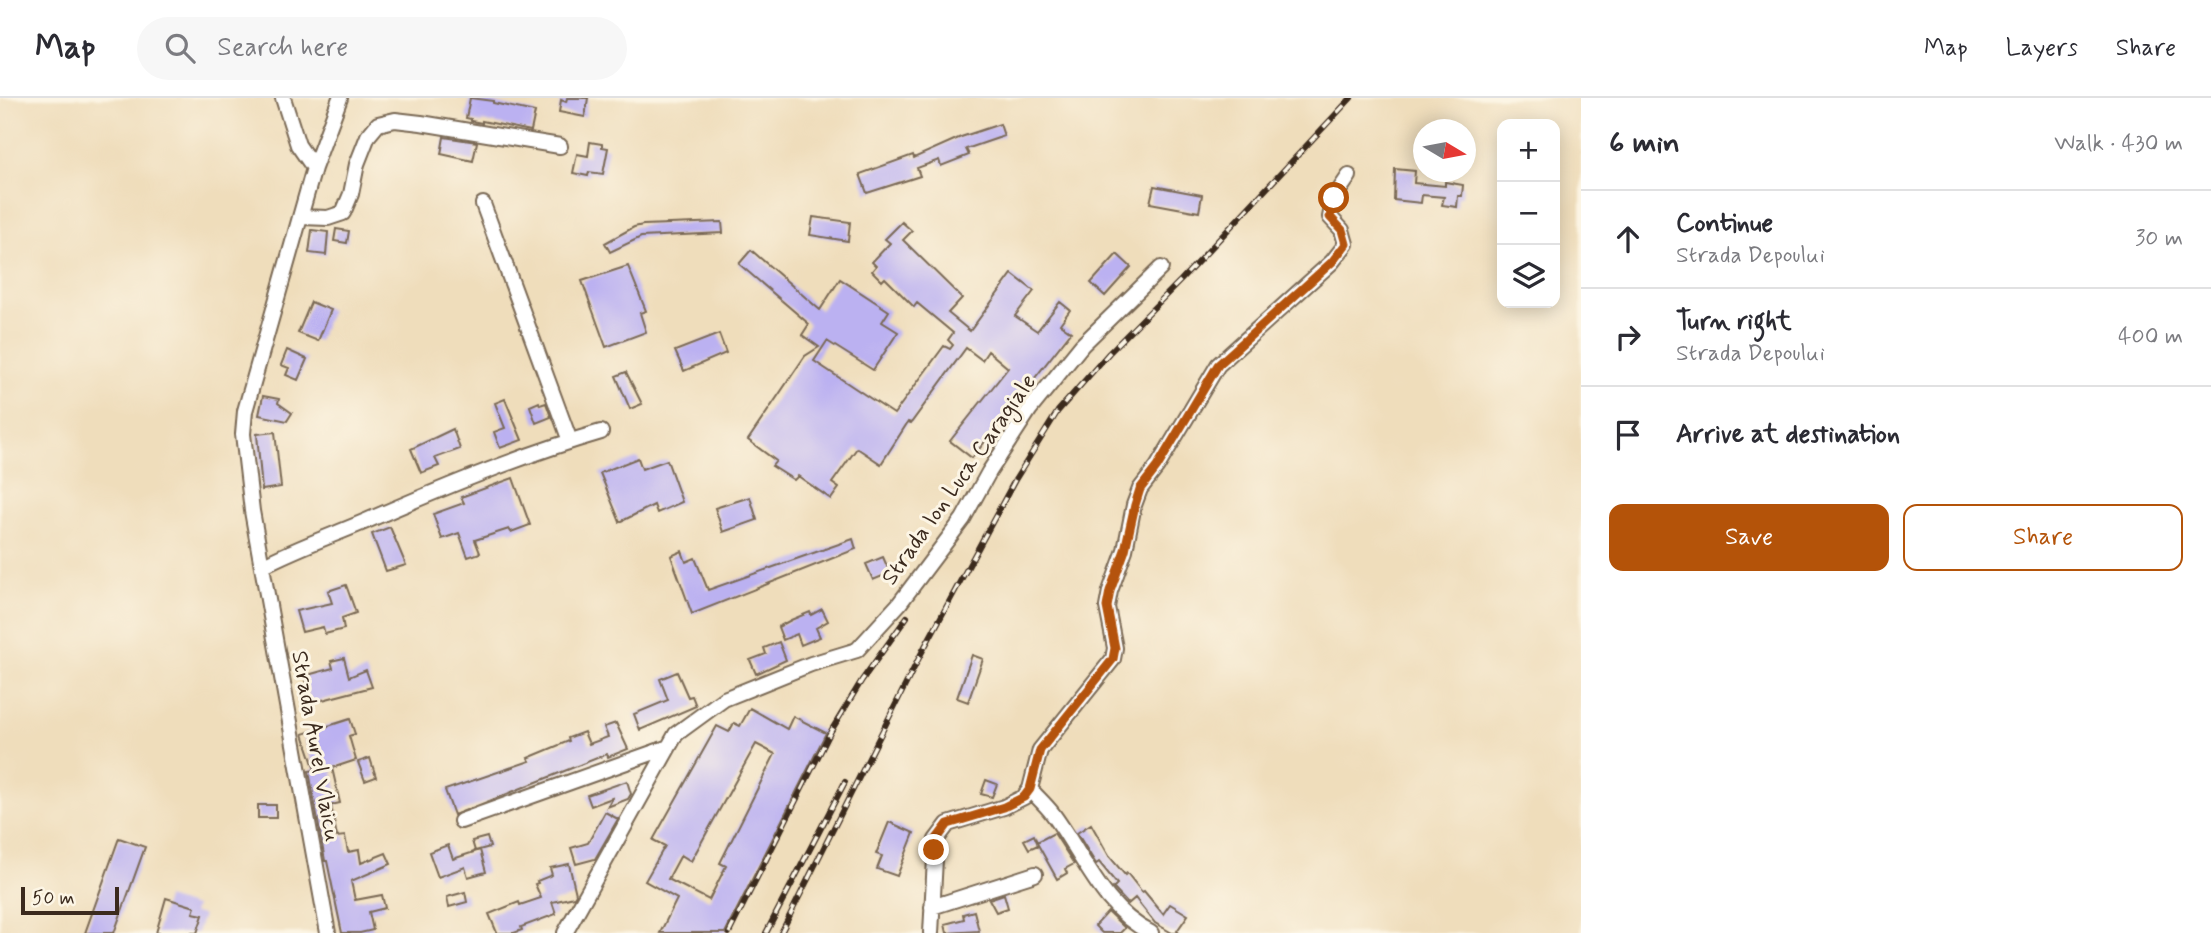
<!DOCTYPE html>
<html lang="en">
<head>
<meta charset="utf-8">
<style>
	:root { --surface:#fff; --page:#f7f7f7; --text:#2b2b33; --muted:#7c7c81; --line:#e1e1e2; --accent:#b45309 }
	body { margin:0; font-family:Mynerve,sans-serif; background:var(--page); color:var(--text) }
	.controls { position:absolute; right:21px; top:21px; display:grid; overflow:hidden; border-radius:14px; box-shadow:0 4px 18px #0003 }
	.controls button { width:63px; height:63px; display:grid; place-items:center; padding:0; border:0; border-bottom:2px solid var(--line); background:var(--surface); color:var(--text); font:35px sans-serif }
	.compass { position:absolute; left:1413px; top:21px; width:63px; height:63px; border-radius:50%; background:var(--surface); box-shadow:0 4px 18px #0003; rotate:100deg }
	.scale { position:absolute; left:21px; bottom:18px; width:98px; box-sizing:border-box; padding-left:7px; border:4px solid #3b2a1e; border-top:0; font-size:19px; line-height:24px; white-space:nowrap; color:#3b2a1e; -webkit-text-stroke:5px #fcf5e5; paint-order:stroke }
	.stop { position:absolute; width:21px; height:21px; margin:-16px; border:5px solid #b45309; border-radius:50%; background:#fff }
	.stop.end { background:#b45309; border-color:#fff; box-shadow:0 2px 7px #0008 }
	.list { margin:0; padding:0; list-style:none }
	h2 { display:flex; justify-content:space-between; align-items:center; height:91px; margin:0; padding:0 28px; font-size:30px }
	h2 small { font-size:23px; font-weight:400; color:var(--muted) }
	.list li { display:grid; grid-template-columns:46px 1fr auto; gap:21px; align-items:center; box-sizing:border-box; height:98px; padding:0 28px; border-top:2px solid var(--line) }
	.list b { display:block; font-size:26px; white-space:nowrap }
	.list p { margin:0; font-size:23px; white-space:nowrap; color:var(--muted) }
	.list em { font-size:23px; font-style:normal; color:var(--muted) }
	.actions { display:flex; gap:14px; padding:21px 28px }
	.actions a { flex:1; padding:16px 0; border:2px solid var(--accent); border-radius:14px; text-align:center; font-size:24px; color:var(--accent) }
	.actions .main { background:var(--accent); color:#fff }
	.icon { flex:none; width:38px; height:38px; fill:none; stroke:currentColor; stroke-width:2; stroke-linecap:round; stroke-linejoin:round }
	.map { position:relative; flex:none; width:1581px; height:835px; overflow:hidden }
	header { display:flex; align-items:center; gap:42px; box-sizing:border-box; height:98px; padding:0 35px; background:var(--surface); border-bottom:2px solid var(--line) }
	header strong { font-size:33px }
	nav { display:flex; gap:38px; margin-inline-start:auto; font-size:24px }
	.search { width:490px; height:63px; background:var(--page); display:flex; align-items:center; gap:18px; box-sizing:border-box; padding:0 24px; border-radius:38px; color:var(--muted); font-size:26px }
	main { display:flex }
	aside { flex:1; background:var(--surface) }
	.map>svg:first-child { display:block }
</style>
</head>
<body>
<header>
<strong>Map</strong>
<div class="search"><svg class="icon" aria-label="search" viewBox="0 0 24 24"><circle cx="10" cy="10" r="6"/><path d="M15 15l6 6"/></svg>Search here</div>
<nav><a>Map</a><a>Layers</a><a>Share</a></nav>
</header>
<main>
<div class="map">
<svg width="1581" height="835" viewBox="0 0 1581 835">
	<rect width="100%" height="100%" fill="#fcf5e5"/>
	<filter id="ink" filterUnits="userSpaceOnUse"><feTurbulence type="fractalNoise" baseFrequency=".0143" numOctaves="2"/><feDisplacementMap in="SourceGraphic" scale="14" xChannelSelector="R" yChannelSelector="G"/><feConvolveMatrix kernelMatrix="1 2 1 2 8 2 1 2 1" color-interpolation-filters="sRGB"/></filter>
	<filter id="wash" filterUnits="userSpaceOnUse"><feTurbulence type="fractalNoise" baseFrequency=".00686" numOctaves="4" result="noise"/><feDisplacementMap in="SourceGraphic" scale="28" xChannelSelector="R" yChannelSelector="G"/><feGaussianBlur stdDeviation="1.57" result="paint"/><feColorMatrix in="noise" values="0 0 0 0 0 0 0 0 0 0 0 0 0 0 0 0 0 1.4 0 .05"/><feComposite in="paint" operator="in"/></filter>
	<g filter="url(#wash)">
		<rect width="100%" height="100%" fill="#efddbb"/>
		<g id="blocks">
			<path fill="#bbb1f1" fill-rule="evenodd" d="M470 0 493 3V5L535 14 531 33 482 23V25L471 23V21L466 20Z
				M567 0H588L585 19 559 14 561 2 566 4Z
				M1000 26 1004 38 966 51 969 57 941 68 939 62 917 70 920 78 867 95 860 76 913 57 914 60 961 39Z
				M444 39 477 44 473 63 441 56Z
				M590 44 602 46V49L608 50 603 76 589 74 588 78 573 75 577 56 588 58Z
				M1395 71 1415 73 1414 85 1445 88V84L1463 87 1462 98H1458L1457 109 1442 107 1444 99 1422 97 1421 105 1394 102Z
				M1154 88 1202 97 1199 114 1150 105Z
				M813 119 850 124 848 143 810 137Z
				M722 124 723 135 641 139 610 154 605 145 634 129 643 127Z
				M902 124 912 133 903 142 962 200 948 215 970 233 1012 176 1034 193 1015 218 1037 233 1060 204 1070 212 1060 226 1071 234 972 360 950 343 1008 270 988 253 982 262 966 250 911 325 908 324 881 366 857 350 832 385 839 390 831 401 798 378 794 382 772 368 776 363 748 342 805 258 819 249 802 237 809 226 739 166 751 152 820 212 840 181 889 213 882 224 898 234 873 272 827 243 814 263 894 316 944 248 950 251 953 247 948 242 953 235 917 205 914 209 885 180 882 183 872 173 876 168 872 164 890 145 885 141Z
				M336 131 349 133 347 145 334 143Z
				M312 132 328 134 326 157 309 155Z
				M1117 156 1131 169 1105 198 1091 185Z
				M628 168 646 213 640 215 646 234 606 249 582 183Z
				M311 204 331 212 318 243 298 235Z
				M719 236 726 255 684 273 675 253Z
				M287 252 307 261 298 282 286 277 289 270 281 267Z
				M626 274 642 306 630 311 616 278Z
				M263 298 279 301 278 305 292 315 287 323 259 317Z
				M505 301 522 342 500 350 494 334 505 330 495 305Z
				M539 304 540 307 546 305 551 319 536 325 530 308Z
				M453 331 460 351 435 360 439 368 421 375 411 351Z
				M275 334 281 389 262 392 257 336Z
				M638 360 642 371 667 362 682 404 657 415 654 407 620 424 600 375Z
				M513 380 530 427 511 434 509 431 475 442 480 455 468 459 459 435 442 441 433 416 464 405 461 399Z
				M750 399 757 422 723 434 715 410Z
				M390 429 406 467 386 473 372 436Z
				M853 441 856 451 692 516 671 458 682 453 686 464 695 460 708 492Z
				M883 459 890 475 873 482 866 466Z
				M346 487 356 515 342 520 344 531 325 536 323 529 302 534 296 513 332 505 328 493Z
				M822 511 828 523 816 530 820 539 801 547 797 536 783 542 778 529 791 522 810 514 811 517Z
				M779 544 786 562 756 576 750 562 766 556 764 550Z
				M972 557 983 561 968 604 957 600Z
				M344 560 349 579 366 572 372 589 311 605 304 578 333 570 331 563Z
				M677 574 688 599 692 598 696 608 640 632 634 616 668 602 660 581Z
				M750 610 787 631 793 618 826 635 725 835H660L677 801 645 783 665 748 653 742 717 628 729 634 734 625 740 628ZM756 646 775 656 720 765 726 768 709 802 668 781 681 757 691 763Z
				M350 621 355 636 349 638 356 662 332 670 340 705 331 707 337 739 345 738 348 754 359 752 361 765 386 755 391 766 351 783 355 802 382 797 385 810 369 814 373 832 360 835H342L327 763H325L309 673 315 672 303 636Z
				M616 625 628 651 608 659 607 656 454 717 445 692 530 663 528 660 569 643 568 640 584 634 589 646 608 639 604 629Z
				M370 660 376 679 365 683 358 664Z
				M986 682 997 686 992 699 981 696Z
				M627 683 631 696 628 701 607 709 612 700 591 708 587 697Z
				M258 707H276V720H258Z
				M605 714 618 721 595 761 576 766 571 750 588 745Z
				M889 724 914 735 897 778 877 771 882 758 876 756Z
				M1091 726 1109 758 1125 777 1127 775 1142 794 1144 793 1163 816 1170 806 1188 817 1177 833 1179 835H1172L1155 825 1135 800 1128 806 1114 791 1113 790 1117 786 1099 764 1096 766 1077 735Z
				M1054 735 1074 766 1065 771 1067 775 1057 781 1037 745 1038 747 1029 751 1024 742 1034 737 1037 744Z
				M487 739 490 749 475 753 472 743Z
				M119 740 145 749 114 835H85Z
				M448 747 453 761 480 752 486 774 468 779 465 769 438 779 429 754Z
				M569 766 576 796 574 799 552 804 556 816 521 829 522 832 514 835H497L489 816 519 804 520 807 541 800 535 786 538 785 537 783 552 777 550 770Z
				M465 794 467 804 449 809 447 799Z
				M1004 796 1008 810 996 814 989 801Z
				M166 800 195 809 193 815 203 817 197 835H156Z
				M974 813 979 833 947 835 945 826 964 821 963 816Z
				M1108 814 1125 830 1120 835H1102L1095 828Z"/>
		</g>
	</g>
	<g filter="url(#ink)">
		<use href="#blocks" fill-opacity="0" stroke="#7a6955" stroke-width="2"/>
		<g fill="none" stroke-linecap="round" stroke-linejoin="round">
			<defs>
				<path id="street" d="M283 0 298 47 314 70
					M483 106 570 343
					M302 119 328 120 343 115 351 96 357 66 368 38 378 26 395 22 421 25 560 48
					M262 468C300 448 340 435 380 417 452 386 525 356 601 334
					M1030 691C1037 699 1046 707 1052 715 1083 756 1102 811 1151 835
					M461 723 666 650
					M932 809 1035 776
					M328 835 252 413 243 336 245 313 314 70 340 0
					M565 835 676 636 724 601 811 566 857 552 899 506 963 421 989 374 1030 311 1082 247 1161 170
					M931 835 936 742 948 726 1004 709 1024 699 1030 691 1040 652 1113 561 1115 550 1107 509 1110 493 1125 452 1134 407 1140 391 1157 369 1218 267 1332 164 1346 146 1342 132 1330 119 1334 100 1349 78"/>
			</defs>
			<use href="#street" stroke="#7a6955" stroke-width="18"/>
			<use href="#street" stroke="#fff" stroke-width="14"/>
			<defs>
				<path id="rail" d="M729 835 831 633 862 582 907 519
					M766 835 845 684
					M781 835 922 554 1015 382 1058 313 1109 255 1181 182 1351 0"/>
			</defs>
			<use href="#rail" stroke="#3b2a1e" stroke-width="6"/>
			<use href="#rail" stroke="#fcf5e5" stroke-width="3.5" stroke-dasharray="10" stroke-linecap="butt"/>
		</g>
	</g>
	<g fill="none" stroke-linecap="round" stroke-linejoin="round" filter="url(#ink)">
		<path stroke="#b45309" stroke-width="9" d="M934 752 936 742 948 726 1004 709 1024 699 1030 691 1040 652 1113 561 1115 550 1107 509 1110 493 1125 452 1135 407 1140 391 1157 369 1218 267 1332 164 1346 146 1342 132 1330 119 1334 100"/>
	</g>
	<g text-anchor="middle" stroke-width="6" stroke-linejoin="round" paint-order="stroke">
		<g font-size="23" fill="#3b2a1e" stroke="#fcf5e5">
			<text transform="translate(958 381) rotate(-55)" y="8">Strada Ion Luca Caragiale</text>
			<text transform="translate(317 648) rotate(80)" y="8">Strada Aurel Vlaicu</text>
		</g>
	</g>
</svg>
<div class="controls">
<button>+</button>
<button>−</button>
<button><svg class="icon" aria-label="layers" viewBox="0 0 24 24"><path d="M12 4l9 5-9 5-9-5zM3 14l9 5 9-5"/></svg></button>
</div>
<svg class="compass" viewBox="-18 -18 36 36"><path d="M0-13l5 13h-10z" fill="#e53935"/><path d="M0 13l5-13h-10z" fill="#7c7c81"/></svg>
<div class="scale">50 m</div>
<div class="stop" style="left:1334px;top:100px"></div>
<div class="stop end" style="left:934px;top:752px"></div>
</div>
<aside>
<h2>6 min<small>Walk · 430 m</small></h2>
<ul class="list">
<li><svg class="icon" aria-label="ahead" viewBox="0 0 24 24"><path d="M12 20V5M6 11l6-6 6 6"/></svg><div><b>Continue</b><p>Strada Depoului</p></div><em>30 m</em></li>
<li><svg class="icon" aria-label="right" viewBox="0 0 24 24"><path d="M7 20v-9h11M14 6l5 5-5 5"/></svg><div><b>Turn right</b><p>Strada Depoului</p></div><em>400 m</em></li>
<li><svg class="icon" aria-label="arrive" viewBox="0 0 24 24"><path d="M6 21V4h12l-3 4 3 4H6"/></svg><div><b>Arrive at destination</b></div></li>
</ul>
<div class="actions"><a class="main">Save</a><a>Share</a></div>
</aside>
</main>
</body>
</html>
